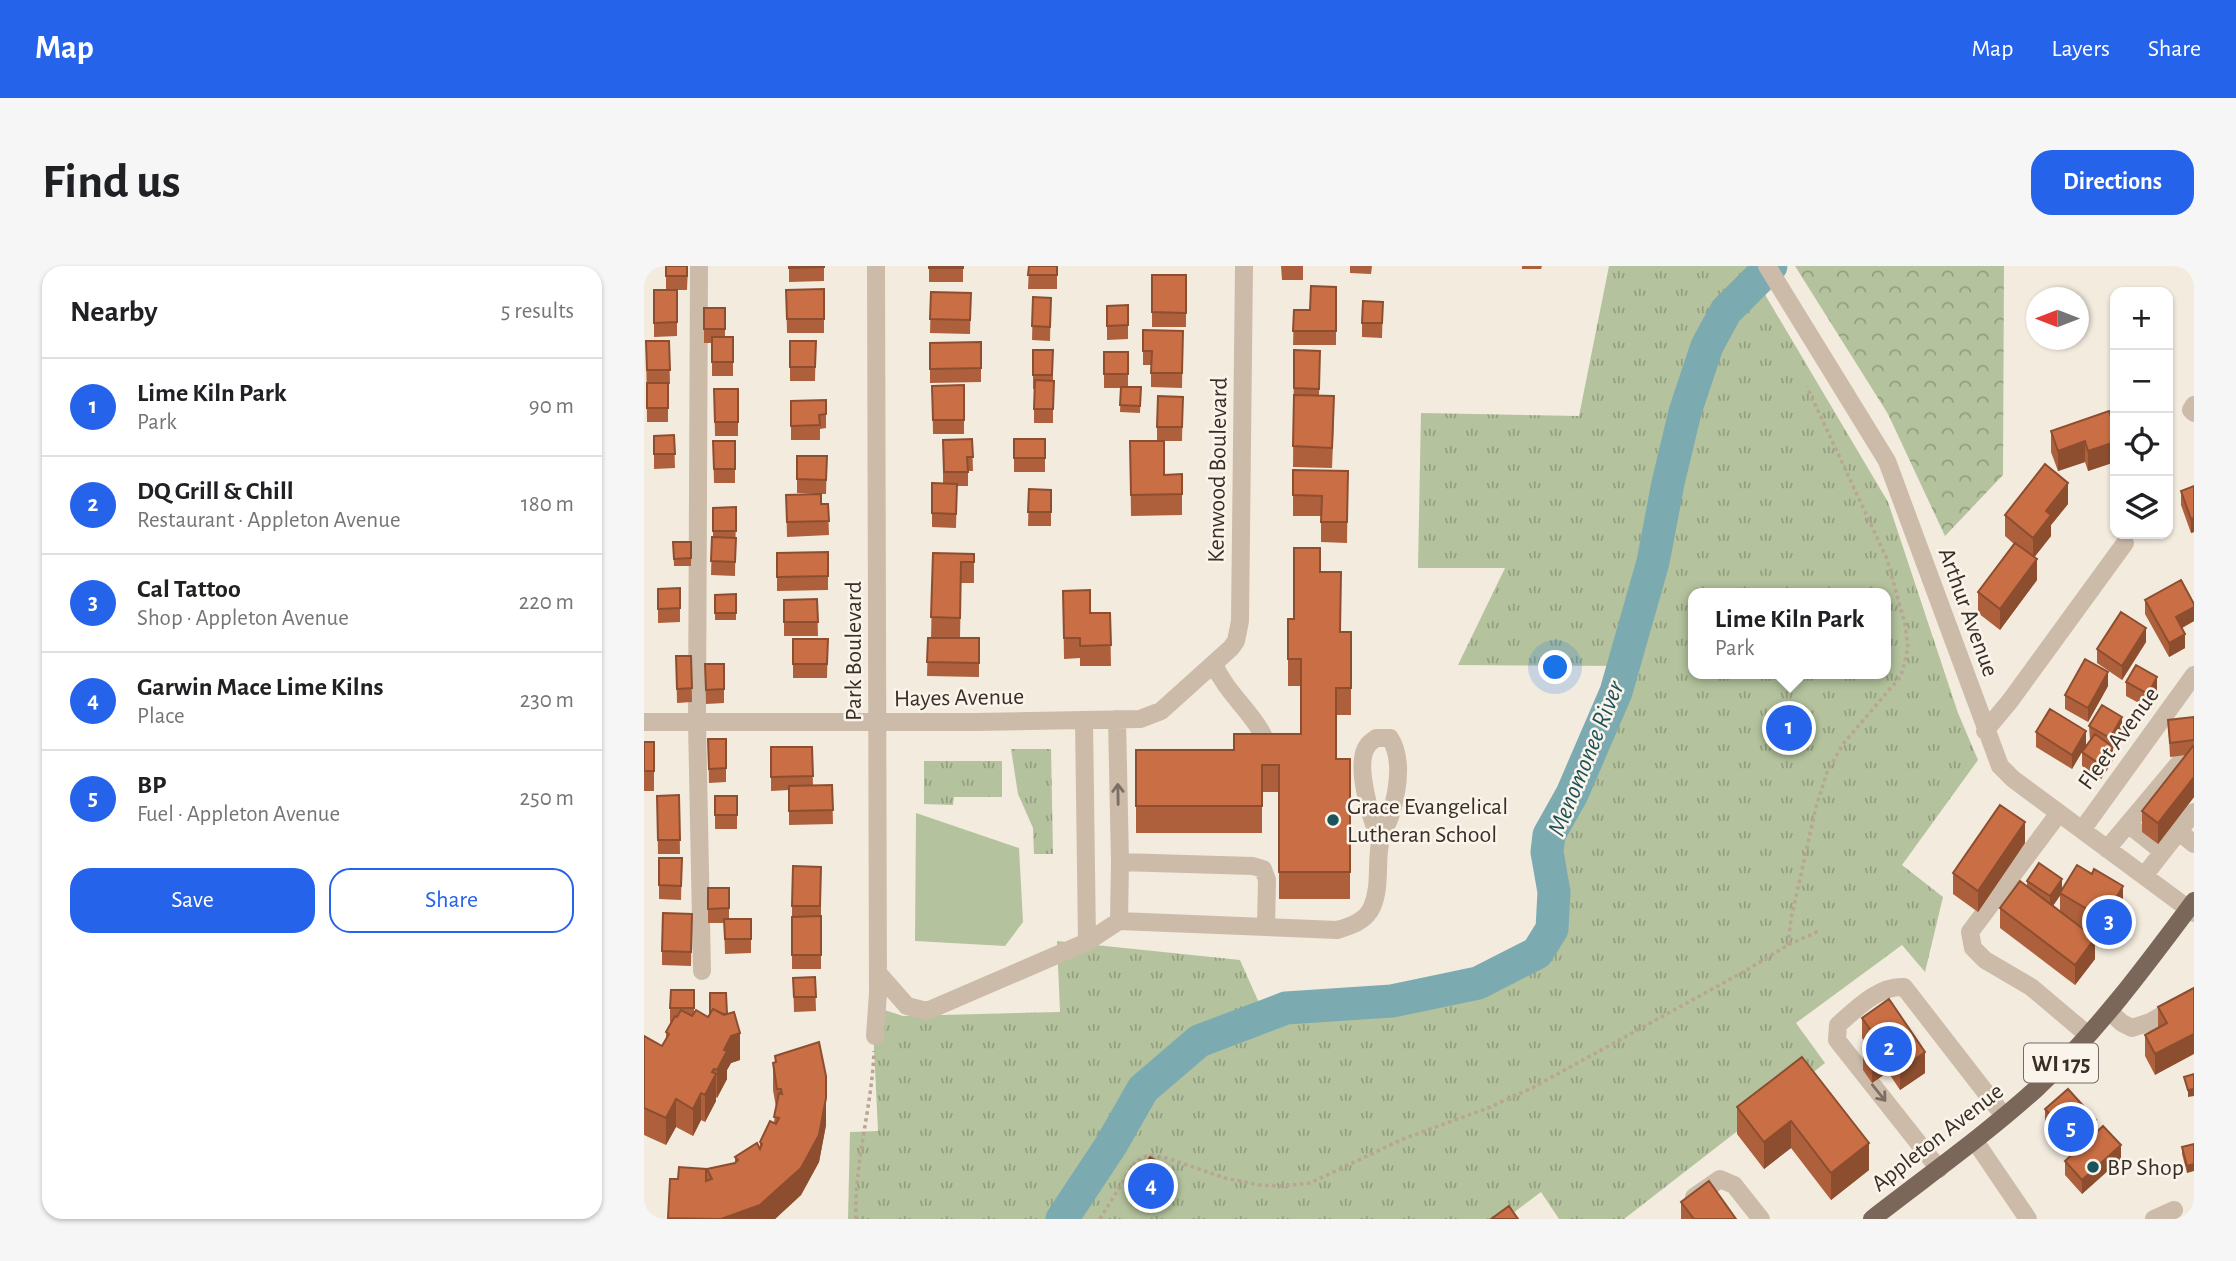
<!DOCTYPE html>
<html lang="en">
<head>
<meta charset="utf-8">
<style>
	:root { --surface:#fff; --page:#f6f6f6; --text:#202124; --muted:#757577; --line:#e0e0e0; --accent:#2563eb }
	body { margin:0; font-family:"Alegreya Sans",sans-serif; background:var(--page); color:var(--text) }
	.controls { position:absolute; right:21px; top:21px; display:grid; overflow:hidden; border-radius:14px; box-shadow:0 2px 5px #0004 }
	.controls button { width:63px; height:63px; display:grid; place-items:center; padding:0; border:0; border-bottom:2px solid var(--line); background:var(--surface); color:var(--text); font:35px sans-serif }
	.compass { position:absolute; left:1382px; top:21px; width:63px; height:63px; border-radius:50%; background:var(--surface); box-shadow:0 2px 5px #0004; rotate:270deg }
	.you { position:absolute; left:912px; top:402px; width:24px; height:24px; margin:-18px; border:5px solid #fff; border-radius:50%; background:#1a73e8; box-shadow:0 0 0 10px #1a73e833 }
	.badge { display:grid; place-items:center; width:46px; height:46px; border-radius:50%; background:var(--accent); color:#fff; font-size:23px; font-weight:700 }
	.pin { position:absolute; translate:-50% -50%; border:4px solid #fff; box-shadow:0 2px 7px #0006 }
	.popup { position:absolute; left:1044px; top:322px; width:203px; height:91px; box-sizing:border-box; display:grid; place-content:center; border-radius:14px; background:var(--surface); filter:drop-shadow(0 2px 5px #0005); font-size:23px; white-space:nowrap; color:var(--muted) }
	.popup b { font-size:26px; color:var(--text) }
	.popup::after { content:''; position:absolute; left:50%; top:100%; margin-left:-14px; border:14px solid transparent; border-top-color:var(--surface) }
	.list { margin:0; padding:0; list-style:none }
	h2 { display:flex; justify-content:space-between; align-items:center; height:91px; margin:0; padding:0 28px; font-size:30px }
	h2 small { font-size:23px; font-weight:400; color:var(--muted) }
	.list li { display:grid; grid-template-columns:46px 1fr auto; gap:21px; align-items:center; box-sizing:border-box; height:98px; padding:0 28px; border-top:2px solid var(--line) }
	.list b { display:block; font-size:26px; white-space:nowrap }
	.list p { margin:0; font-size:23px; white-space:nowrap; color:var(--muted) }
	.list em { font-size:23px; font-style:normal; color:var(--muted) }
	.actions { display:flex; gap:14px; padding:21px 28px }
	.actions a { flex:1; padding:16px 0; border:2px solid var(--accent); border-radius:21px; text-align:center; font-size:24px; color:var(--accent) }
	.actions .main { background:var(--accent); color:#fff }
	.icon { flex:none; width:38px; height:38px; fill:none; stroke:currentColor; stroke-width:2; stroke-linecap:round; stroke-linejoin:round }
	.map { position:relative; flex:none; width:1550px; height:953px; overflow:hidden; border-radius:21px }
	header { display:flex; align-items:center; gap:42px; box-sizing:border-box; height:98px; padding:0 35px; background:var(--accent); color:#fff }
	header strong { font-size:33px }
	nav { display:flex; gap:38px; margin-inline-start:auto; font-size:24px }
	.intro { display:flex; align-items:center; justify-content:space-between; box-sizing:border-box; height:168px; padding:0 42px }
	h1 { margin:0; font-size:49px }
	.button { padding:18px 32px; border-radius:21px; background:var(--accent); color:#fff; font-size:24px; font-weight:700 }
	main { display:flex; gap:42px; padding:0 42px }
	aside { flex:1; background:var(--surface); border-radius:21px; box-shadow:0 2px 5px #0004 }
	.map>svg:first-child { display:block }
</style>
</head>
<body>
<header>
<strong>Map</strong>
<nav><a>Map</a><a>Layers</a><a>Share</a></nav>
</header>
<div class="intro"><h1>Find us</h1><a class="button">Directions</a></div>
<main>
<aside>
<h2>Nearby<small>5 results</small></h2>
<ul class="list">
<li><span class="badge">1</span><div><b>Lime Kiln Park</b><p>Park</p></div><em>90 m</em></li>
<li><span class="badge">2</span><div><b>DQ Grill &amp; Chill</b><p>Restaurant · Appleton Avenue</p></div><em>180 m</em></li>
<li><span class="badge">3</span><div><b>Cal Tattoo</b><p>Shop · Appleton Avenue</p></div><em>220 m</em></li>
<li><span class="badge">4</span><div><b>Garwin Mace Lime Kilns</b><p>Place</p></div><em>230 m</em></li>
<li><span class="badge">5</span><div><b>BP</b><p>Fuel · Appleton Avenue</p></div><em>250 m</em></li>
</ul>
<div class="actions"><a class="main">Save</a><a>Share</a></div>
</aside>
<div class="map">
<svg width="1550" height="953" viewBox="0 0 1550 953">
	<defs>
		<pattern id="forest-crowns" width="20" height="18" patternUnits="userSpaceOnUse" patternTransform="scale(1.75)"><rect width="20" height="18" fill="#b4c39d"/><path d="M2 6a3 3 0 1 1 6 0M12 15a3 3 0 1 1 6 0" fill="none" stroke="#939f80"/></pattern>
		<pattern id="park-tufts" width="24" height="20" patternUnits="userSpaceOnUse" patternTransform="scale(1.75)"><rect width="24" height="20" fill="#b4c39d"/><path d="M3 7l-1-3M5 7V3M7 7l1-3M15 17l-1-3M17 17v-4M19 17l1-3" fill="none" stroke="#939f80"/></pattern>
	</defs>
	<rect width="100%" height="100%" fill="#f3ebde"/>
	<path fill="#b4c39d" d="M272 547 375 582 379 656 361 680 271 675Z"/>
	<path fill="url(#forest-crowns)" d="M1151 0H1360L1359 209 1301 270 1244 148Z"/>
	<path fill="url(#park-tufts)" fill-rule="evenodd" d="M965 0H1104L1244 236 1314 447 1334 494 1258 599 1299 631 1281 706 1258 679 1152 757 1181 797 980 953H915L897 926 861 953H204L206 866 234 865 228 740 259 750 416 746 413 675 596 694 627 764 663 749 744 743 836 729 877 713 901 693 920 663 921 641 914 600 916 572 932 536 962 485 989 400 814 399 861 302H774L777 147 935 150ZM1049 327H1241V408H1049Z
		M367 483H407L409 588H390L389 562 374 528Z
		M280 495H358V531H310L309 539 280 538Z"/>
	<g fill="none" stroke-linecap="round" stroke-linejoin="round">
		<path stroke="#7babb1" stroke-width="33" d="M418 953 467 879 499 823 555 775 642 742 748 735 834 717 893 687 908 663 910 626 903 586 905 569 928 528 972 426 1009 296 1024 217 1041 146 1063 80 1082 45 1127 0"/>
		<path stroke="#b8a593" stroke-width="3.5" stroke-dasharray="3.5 3.5" stroke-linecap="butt" d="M1144 679 1147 653 1172 541 1183 506 1199 478 1257 410 1264 382 1261 358 1243 293 1163 121
			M212 953C210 896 228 842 230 785
			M456 953 491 896 504 889 523 892 581 912 615 919 637 920 666 917 759 873 844 842 888 822 1101 705 1144 679 1175 665"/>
		<path stroke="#ccbba9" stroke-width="18" d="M55 0 53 456 58 705
			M1123 0 1243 195 1356 500 1369 513 1550 647
			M1550 139 1547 144 1550 147
			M570 398C584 431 614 449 625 483
			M473 453 476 596 475 655
			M0 456H332L496 453 517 445 587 382 592 375 596 355 600 0
			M1341 465 1366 435 1481 277
			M1415 547 1326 666 1329 682 1341 694 1387 721 1444 769
			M1484 558 1519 586
			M1528 560 1550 578
			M1438 564 1550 409
			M1463 583 1536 496 1550 494
			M476 596 609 600 619 603 623 614 622 660
			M1500 610 1550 546
			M443 676 475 655 693 664C707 660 722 655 728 641 737 620 732 598 736 577 737 568 743 560 746 551 753 528 760 494 746 472H732C730 474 726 476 724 479 709 497 728 555 736 575
			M234 707 263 740 283 745 443 676 440 454
			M1465 745 1478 757 1488 762 1506 756 1550 731
			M231 770 234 727 232 0
			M1331 875 1384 953
			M1295 903 1193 774 1194 759C1212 743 1235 719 1260 721L1360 850
			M1050 931 1076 913 1090 919 1117 953
			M1510 953 1530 944"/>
		<path stroke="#7b675a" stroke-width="18" d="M1228 953C1283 910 1340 870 1392 823 1452 767 1501 701 1550 635"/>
	</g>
	<path fill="#ae5f3b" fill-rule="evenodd" d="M44 0 43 24H22V10Z
		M145 0H180V15L145 16Z
		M285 0H319V16H285Z
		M385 0H413V23H384Z
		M637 0H659V14H638Z
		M706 0H728L727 8 706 7Z
		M878 0H898L897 3H878Z
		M508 9H542V61H508Z
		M692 21V79H649L650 44H666Z
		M180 23V67H143L142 24Z
		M10 24H33V70L10 71Z
		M287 26 327 27 326 68 286 67Z
		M389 31 407 32 406 75 388 74Z
		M739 36 738 72 718 71V57Z
		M463 40 484 59V73L463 74Z
		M60 42H81V71H89V110H68V77H60Z
		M499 64 539 65 538 122 507 121V99H499Z
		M2 75H25L26 118H24V156H3Z
		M146 75H172L171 115H146Z
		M337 76V116L286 117V77Z
		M389 84H409V157H390V123H389Z
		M650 84 676 85 675 130 690 151 688 202 649 201Z
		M460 86H484V121H497L496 147 476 146 477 122H460Z
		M320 119V168H289L288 120Z
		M70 123H94V170H71Z
		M539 131 538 175H520V209L538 208V249L487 250 486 175H513V161Z
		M182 134V162L176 163V174H147V135Z
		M1471 162V196L1444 205 1441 196 1414 205 1407 186V165Z
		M30 169 31 202 10 203V170Z
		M328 173 329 205H324V220H313L312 262 288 261V217L299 218V174Z
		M370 173H401V206H370Z
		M69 175H91V217H70Z
		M153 190H183L182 228H177V238H184L185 269 143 271 142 229 172 228 153 227Z
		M649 204 704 205 703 277 677 276V250H649Z
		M1550 220V266L1547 267 1537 239V225Z
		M385 223 407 224V260H384Z
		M1424 238 1407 259V270L1390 291 1393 314 1356 364 1334 347V326L1370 278 1361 270V249Z
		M92 241 91 310 67 309 68 271H69V242Z
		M29 276H47V300H30Z
		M184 286V324L133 325V287Z
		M289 287 330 288V317H317L316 372H335V411L283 410 284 372H287Z
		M676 306 696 366H707V449H692V493H706V633H635V526H618V567H492V484H590L657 468V420H644V353H650Z
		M14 323 36 342V356L14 357Z
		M419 325 446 347H466L467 400H436V392L420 393Z
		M92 328V354H71V329Z
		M173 333 174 370H140V334Z
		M1501 334 1550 338V355L1538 362 1541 382 1525 391 1501 348Z
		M149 373H184L183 412H149Z
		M1502 376 1478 414 1453 397V383Z
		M32 390H47L48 436 33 437Z
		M61 398H80V437L62 438Z
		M1482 416 1513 425 1504 442 1482 430Z
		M1464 420 1444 456 1421 443V429Z
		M1550 451V531L1514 578 1498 566V545L1542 489 1526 491 1524 454Z
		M1445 460 1478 465 1469 481V495L1457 513 1438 500V486L1428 503 1392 481V466L1442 479 1446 474Z
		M64 473 82 502V516L65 517Z
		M0 476H10V525H0Z
		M127 481H168L169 520 188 519 189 558 145 559V524L127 525Z
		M35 529 36 588H14L13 530Z
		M93 530V563H71V549Z
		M1381 577 1334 646 1309 628V607Z
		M15 592H38L37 634 15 633Z
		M177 601V703H148V640Z
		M1383 615 1479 641 1460 674 1430 656 1451 693 1431 719 1356 662V642L1383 621ZM1416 629V646L1409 640Z
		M64 622H85V653L107 673V687L81 688 80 657H64Z
		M48 648 47 700 18 699V685Z
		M171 711 172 745 150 746 149 712Z
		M1550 722 1511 809 1501 790V769L1514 762V741Z
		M50 724V747L64 751 83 748 96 794 87 797 83 804V813L73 832 72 831V835L61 856 57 854 49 870 32 861 22 879 0 869V770L18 780 22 773V766L28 756H26V742Z
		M1218 752 1281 807 1256 824 1244 806 1228 817 1219 804V783L1223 780 1218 772Z
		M131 790 182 859 175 896 157 929 131 953H24L26 913 63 915V903L91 897V891L116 882V876L130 856 132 841 129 824V797H131Z
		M1158 791 1225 904 1187 934 1147 882 1120 903 1093 868V841Z
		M1401 843 1452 866 1477 893 1438 928 1421 909V895L1428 888 1401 857Z
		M1550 878 1543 907 1538 888V881Z
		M520 913 506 939 491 931V917Z
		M1037 936 1092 953H1037Z"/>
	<path fill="#8d4e30" d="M1525 174V188L1524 192V178Z
		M1441 175V196L1414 205V185Z
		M1471 176V196L1444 205V185Z
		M1424 217V238L1407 259V270L1389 293V272L1402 245Z
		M1550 252V266L1547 267V253Z
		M1393 293V314L1356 364V343Z
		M1550 341V355L1532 365V351Z
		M1502 362V376L1478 414V400Z
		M1541 368V382L1525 391V377Z
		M1464 406V420L1444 456V442Z
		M1513 411V425L1504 442V428Z
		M1478 451V465L1466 486V472Z
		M1442 465V479L1428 503V489Z
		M1469 481V495L1457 513V499Z
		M1550 511V531L1514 578V557Z
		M1381 556V577L1334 646V625Z
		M1418 613V627L1406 644V630Z
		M1479 620V641L1460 674V653Z
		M1451 672V693L1431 719V699Z
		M96 767V794L87 797 83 804V813L73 832V804L80 784 87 770Z
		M1550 768V788L1511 809V788Z
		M1244 785V806L1228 817V796Z
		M1281 786V807L1256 824V804Z
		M70 803V812L72 808V835L61 856V829Z
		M1550 823V830L1544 831V824Z
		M57 827V854L49 870V843Z
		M182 832V859L175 896 157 929 131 953H77Z
		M32 833V861L22 879V852Z
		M1452 854V868L1429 889V875Z
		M1147 855V882L1120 903V876Z
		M1225 877V904L1187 934V907Z
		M1477 879V893L1438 928V914Z
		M1550 898V905L1543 907V900Z
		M520 899V913L506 939V925Z"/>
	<path fill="#ca6f45" stroke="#8d4e30" stroke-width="2" d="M22 0H43V10H22Z
		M145 0H180V1L145 2Z
		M285 0H319V2H285Z
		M385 0H413V9H384Z
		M508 9H542V47L508 46Z
		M667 20 692 21V65H649L650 44H666Z
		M180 23V53H143L142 24Z
		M10 24H33V56L10 57Z
		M287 26 327 27 326 54 286 53Z
		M389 31 407 32 406 61 388 60Z
		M719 35 739 36 738 57H718Z
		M484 39V59L463 60V40Z
		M60 42H81V63H60Z
		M499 64 539 65 538 107H507L508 85H499Z
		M68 71H89V96H68Z
		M2 75H25L26 104H3Z
		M146 75H172L171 101H146Z
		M337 76V102L286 103V77Z
		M389 84H409L408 109H389Z
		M650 84 676 85 675 123 650 122Z
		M460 86H484V108H460Z
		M391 114 410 115 409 143H390Z
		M3 117H24V142H3Z
		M320 119V154H289L288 120Z
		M477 121H497L496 140 476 139Z
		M70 123H94V156H71Z
		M650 129 690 130 688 182 649 180Z
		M514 130 539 131 538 161H513Z
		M182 134V148L175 149 176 159 147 160V135Z
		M1465 145 1471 162V176L1444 185 1441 175 1414 185 1407 165Z
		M30 169 31 188H10V170Z
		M328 173 329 191H323L324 206H300L299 174Z
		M370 173H401V192H370Z
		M69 175H91V203H70Z
		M486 175H520V209L538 208V228L487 229Z
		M153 190H183L182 214 153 213Z
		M1401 198 1424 217 1402 245 1407 249 1389 272 1361 249Z
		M649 204 704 205 703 256H677L678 230 649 229Z
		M288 217 313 218 312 248 288 247Z
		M1550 220V252L1547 253 1537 225Z
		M385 223 407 224V246H384Z
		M177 228V238H184L185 255 143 256 142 229Z
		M92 241V265H69V242Z
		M68 271 92 272 91 296 67 295Z
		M29 276H47V292L30 293Z
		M1371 277 1393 293 1356 343 1334 326Z
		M650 282H676V306H697L696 366H707V422H692V493H706V606H635V499H618V540H492V484H590V468H657V393H644V353H650Z
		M184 286V310L133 311V287Z
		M289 287 330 288V296H317L316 352 287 351Z
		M1537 314 1550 338V341L1532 351 1541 368 1525 377 1501 334Z
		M36 322V342L14 343V323Z
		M446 324V347H466L467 379 436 380V372H420L419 325Z
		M92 328V347H71V329Z
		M173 333 174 356H140V334Z
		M1477 346 1502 362 1478 400 1453 383Z
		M284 372H335V397L283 396Z
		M149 373H184L183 398H149Z
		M32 390H47L48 422 33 423Z
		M1441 393 1464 406 1444 442 1421 429Z
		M61 398H80V423L62 424Z
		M1492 399 1513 411 1504 428 1482 416Z
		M1458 439 1478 451 1466 472 1445 460Z
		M1406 443 1442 465 1428 489 1392 466Z
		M1550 451V474L1526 477 1524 454Z
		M1451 468 1469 481 1457 499 1438 486Z
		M64 473H82V502L65 503Z
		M0 476H10V505H0Z
		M1549 480 1550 481V511L1514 557 1498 545Z
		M127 481H168L169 510 127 511Z
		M188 519 189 544 145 545V520Z
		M35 529 36 574H14L13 530Z
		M71 530H93V549H71Z
		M1356 539 1381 556 1334 625 1309 607Z
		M15 592H38L37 620 15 619Z
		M1395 597 1418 613 1406 630 1383 615Z
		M1433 599 1448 608 1450 603 1479 620 1460 653 1416 627Z
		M149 600 177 601 176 640H148Z
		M1376 615 1451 672 1431 699 1356 642Z
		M64 622H85V642L64 643Z
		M19 647 48 648 47 686 18 685Z
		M177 650V689H148V651Z
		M80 653H107V673H81Z
		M171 711 172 731H150L149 712Z
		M1550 722V768L1511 788 1501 769 1523 757 1514 741Z
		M27 724H50V742H26Z
		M66 727H82L83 748H79L69 743 66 748Z
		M1245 733 1281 786 1256 804 1244 785 1228 796 1219 783 1233 773 1218 752Z
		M69 743 80 749 90 746 96 767 87 770 80 784 83 785 73 804 70 803 68 806 72 808 61 829 57 827 49 843 32 833 22 852 0 842V770L18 780 25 768 22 766 31 750 33 751 37 744 48 750 52 744 64 751Z
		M175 776 182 810V832L175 869 157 902 116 939 77 953 24 952 26 913H34L35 901 62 903V915L68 913 63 903 91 897 94 894 91 891 113 877 116 883 118 878 116 876 126 855 132 858 135 852 130 851 135 827 138 828 137 823H133L129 797 132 796 131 790Z
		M1158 791 1225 877 1187 907 1147 855 1120 876 1093 841Z
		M1550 808V823L1544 824 1540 811Z
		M1424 823 1452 854 1429 875 1401 843Z
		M1459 860 1477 879 1438 914 1421 895Z
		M1550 878V898L1543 900 1538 881Z
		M506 891 520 899 506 925 491 917Z
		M1065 915 1092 953H1050L1037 936Z
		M865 940 874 953H847Z"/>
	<defs><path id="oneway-shaft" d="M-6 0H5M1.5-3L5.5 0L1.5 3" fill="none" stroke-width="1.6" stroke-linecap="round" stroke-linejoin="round" transform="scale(1.75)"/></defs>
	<g stroke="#7b6e63">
		<use href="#oneway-shaft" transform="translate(474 528) rotate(-91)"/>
		<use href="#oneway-shaft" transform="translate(1235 827) rotate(51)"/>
	</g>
	<g fill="#1d545c" stroke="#fbf4ea" stroke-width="2.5">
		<circle cx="689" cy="554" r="7"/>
		<circle cx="1449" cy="901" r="7"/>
	</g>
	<g text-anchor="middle" stroke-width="5" stroke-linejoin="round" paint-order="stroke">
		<rect fill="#fbf4ea" stroke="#736a63" stroke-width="2" x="1380" y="777.5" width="74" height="39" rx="5"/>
		<g font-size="23" font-weight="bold" fill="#392f29">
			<text x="1417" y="805">WI 175</text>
		</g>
		<g font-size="24" fill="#392f29" stroke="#fbf4ea">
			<text transform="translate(573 204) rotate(-89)" y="8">Kenwood Boulevard</text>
			<text transform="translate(1325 346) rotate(70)" y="8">Arthur Avenue</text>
			<text transform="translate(209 385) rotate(-90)" y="8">Park Boulevard</text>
			<text transform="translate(315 431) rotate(-1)" y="8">Hayes Avenue</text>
			<text transform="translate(1474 472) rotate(-54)" y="8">Fleet Avenue</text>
			<text transform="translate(1293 871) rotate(-38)" y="8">Appleton Avenue</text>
		</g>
		<g font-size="24" fill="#392f29" stroke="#fbf4ea" text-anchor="start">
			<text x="703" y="548">Grace Evangelical<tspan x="703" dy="28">Lutheran School</tspan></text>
			<text x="1463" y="909">BP Shop</text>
		</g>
		<g font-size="26" font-style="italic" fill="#1d545c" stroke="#fbf4ea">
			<text transform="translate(941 492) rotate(-68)" y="9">Menomonee River</text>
		</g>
	</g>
</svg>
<div class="controls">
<button>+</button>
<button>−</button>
<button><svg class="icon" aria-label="locate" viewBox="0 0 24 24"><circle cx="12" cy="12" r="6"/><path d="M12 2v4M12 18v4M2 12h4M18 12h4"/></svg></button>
<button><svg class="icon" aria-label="layers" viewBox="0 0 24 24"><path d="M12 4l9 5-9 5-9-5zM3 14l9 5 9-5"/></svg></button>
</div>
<svg class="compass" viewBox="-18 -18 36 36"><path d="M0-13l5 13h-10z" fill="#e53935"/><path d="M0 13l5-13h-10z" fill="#757577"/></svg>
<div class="you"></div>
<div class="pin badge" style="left:1145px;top:462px">1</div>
<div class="popup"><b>Lime Kiln Park</b>Park</div>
<div class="pin badge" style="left:1245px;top:783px">2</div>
<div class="pin badge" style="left:1465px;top:656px">3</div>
<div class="pin badge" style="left:507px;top:920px">4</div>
<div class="pin badge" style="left:1427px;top:863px">5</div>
</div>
</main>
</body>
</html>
